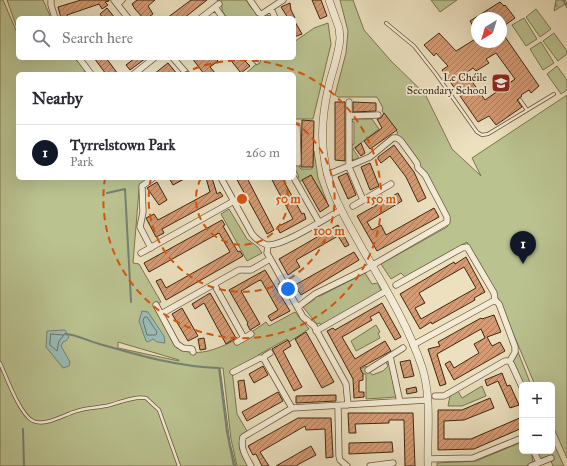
<!DOCTYPE html>
<html lang="en">
<head>
<meta charset="utf-8">
<style>
	:root { --surface:#fff; --page:#f2f2f3; --text:#2b2b33; --muted:#7c7c81; --line:#e1e1e2; --accent:#111827 }
	body { margin:0; font-family:"IM FELL Great Primer",serif; background:var(--page); color:var(--text) }
	.controls { position:absolute; right:12px; bottom:12px; display:grid; overflow:hidden; border-radius:6px; box-shadow:0 4px 16px #0002 }
	.controls button { width:36px; height:36px; display:grid; place-items:center; padding:0; border:0; border-bottom:1px solid var(--line); background:var(--surface); color:var(--text); font:20px sans-serif }
	.compass { position:absolute; left:471px; top:12px; width:36px; height:36px; border-radius:50%; background:var(--surface); box-shadow:0 4px 16px #0002; rotate:218deg }
	.you { position:absolute; left:288px; top:289px; width:14px; height:14px; margin:-10px; border:3px solid #fff; border-radius:50%; background:#1a73e8; box-shadow:0 0 0 6px #1a73e833 }
	.badge { display:grid; place-items:center; width:26px; height:26px; border-radius:50%; background:var(--accent); color:#fff; font-size:13px; font-weight:700 }
	.pin { position:absolute; translate:-50% -33px; filter:drop-shadow(0 1px 2px #0008) }
	.pin::after { content:''; position:absolute; top:21px; width:14px; height:12px; background:inherit; clip-path:polygon(0 0,100% 0,50% 100%) }
	.list { margin:0; padding:0; list-style:none }
	h2 { display:flex; justify-content:space-between; align-items:center; height:52px; margin:0; padding:0 16px; font-size:17px }
	h2 small { font-size:13px; font-weight:400; color:var(--muted) }
	.list li { display:grid; grid-template-columns:26px 1fr auto; gap:12px; align-items:center; box-sizing:border-box; height:56px; padding:0 16px; border-top:1px solid var(--line) }
	.list b { display:block; font-size:15px; white-space:nowrap }
	.list p { margin:0; font-size:13px; white-space:nowrap; color:var(--muted) }
	.list em { font-size:13px; font-style:normal; color:var(--muted) }
	.icon { flex:none; width:22px; height:22px; fill:none; stroke:currentColor; stroke-width:2; stroke-linecap:round; stroke-linejoin:round }
	.map { position:relative; flex:none; width:567px; height:466px; overflow:hidden }
	.search { position:absolute; background:var(--surface); box-shadow:0 4px 16px #0002; left:16px; top:16px; width:280px; height:44px; display:flex; align-items:center; gap:10px; box-sizing:border-box; padding:0 14px; border-radius:6px; color:var(--muted); font-size:15px }
	.panel { position:absolute; background:var(--surface); box-shadow:0 4px 16px #0002; left:16px; top:72px; width:280px; height:108px; border-radius:6px }
	.map>svg:first-child { display:block }
</style>
</head>
<body>
<div class="map">
<svg width="567" height="466" viewBox="0 0 567 466">
	<defs>
		<pattern id="forest-firs" width="22" height="20" patternUnits="userSpaceOnUse"><rect width="22" height="20" fill="#bac290"/><path d="M5 1l3.5 6h-7zM16 11l3.5 6h-7z" fill="#999e74"/></pattern>
		<pattern id="building-hatch" width="6" height="6" patternUnits="userSpaceOnUse"><rect width="6" height="6" fill="#d49b75"/><path d="M-1 1l2-2M0 6l6-6M5 7l2-2" fill="none" stroke="#ad7e5e"/></pattern>
	</defs>
	<rect width="100%" height="100%" fill="#ece0bf"/>
	<filter id="stains"><feTurbulence type="fractalNoise" baseFrequency=".005" numOctaves="4"/><feColorMatrix values="0 0 0 0 .2 0 0 0 0 .09 0 0 0 0 .02 0 0 0 .5 -.17"/></filter>
	<radialGradient id="worn" r=".72"><stop offset=".6" stop-color="#630" stop-opacity="0"/><stop offset="1" stop-color="#630" stop-opacity=".3"/></radialGradient>
	<path fill="#bac290" stroke="#7c744f" fill-rule="evenodd" d="M0 0H3L18 35V58H75L84 69 85 74H18V178H148L142 184 139 190 133 263 139 264 161 302 154 306 177 347C194 359 218 349 235 340L237 345 250 333 266 322 269 326 295 312 309 329 289 342 287 339 258 355 259 357 232 370 237 414 247 431C233 440 241 455 248 466H237L231 439 223 368H220L230 443 236 466H0ZM118 342 179 360V361L118 348Z
		M7 0H43L51 18H18V31Z
		M217 0H246C256 15 254 13 271 16L272 18H227L222 11V6Z
		M340 0H353L364 30 391 61 425 94 452 149 481 176 472 158 567 95V458L552 424V385H535L499 300 467 242 405 277 401 273 391 279 381 264 447 227 450 221 412 154 393 137 398 133 382 111 383 108 377 97H338L335 95 346 53 348 31Z
		M431 0H457L440 12Z
		M536 9 551 29 540 37 526 17Z
		M524 18 537 39 526 46 512 25Z
		M328 23 331 44 313 119H294V74H245L260 61 258 58H294V42L314 28Z
		M554 33 567 51V54L558 61 543 41Z
		M541 42 554 63 543 70 530 49Z
		M557 66 567 80V90L561 94 547 74Z
		M353 119H372L379 129 353 149 359 158 352 160 351 145 354 144V122L351 121Z
		M294 143 297 163 301 169H312L314 151 318 178 327 202 311 176 299 182 297 178 299 177 294 167Z
		M229 209 247 239 258 247 262 253 247 261 221 214Z
		M365 273 372 284 378 283 381 291 321 325 320 323 317 324 303 307 315 299V296H320Z
		M376 325 380 332 378 333 380 338 356 351 351 341Z
		M518 352 531 385H522L513 361Z
		M389 361 396 397 366 399V374L354 373 366 366 372 375 383 371 388 366 386 362Z
		M482 386 486 396 462 406H448L450 396 458 391 462 398Z
		M552 440 564 466H553L549 456 540 459 537 452 532 455 533 463 526 466H437V463L476 461 522 442V451H552Z"/>
	<path fill="url(#forest-firs)" stroke="#7c744f" d="M556 0H565L567 3 554 11Z"/>
	<path fill="#99bcb7" stroke="#758073" d="M142 311 148 312 164 336 165 343 157 342 153 339 148 342 146 341 139 321Z
		M65 330 69 337 66 341 63 342 61 346 70 362 69 366 63 368 46 347 47 331Z"/>
	<g fill="none" stroke-linecap="round" stroke-linejoin="round">
		<path stroke="#6c7262" stroke-width="1" d="M145 317H147L157 332 156 335H147L143 321Z
			M51 334 64 335 59 341 57 351 50 345Z"/>
		<path stroke="#758073" stroke-width="2" d="M563 0 567 7
			M107 193 125 189 131 302
			M65 334C79 335 90 342 103 345 141 356 180 367 219 368L227 432 234 466
			M23 429 24 466"/>
	</g>
	<path fill="url(#building-hatch)" stroke="#3f270e" fill-rule="evenodd" d="M81 0H109V1L105 2 108 5 102 9 99 4 67 15 68 18H61L58 7Z
		M137 0H155L148 6 153 14 150 16 151 18H143L135 9 132 4Z
		M191 0H207L184 18H167Z
		M312 0H321L327 16 320 19Z
		M500 2 504 6 505 5 515 18 501 28V18H477V25L473 26 470 21Z
		M290 3 291 10 295 18H288L281 7Z
		M107 8 115 18H103L100 14Z
		M294 20 302 34 294 37Z
		M501 31 539 86 531 93 529 90 521 95 522 96 517 100 522 107 496 125 489 116 478 122 442 70 448 66 436 53 434 56 424 45 439 33 456 51 477 38V42H501ZM496 53 515 79 485 100 466 73 473 68 476 71 489 63 486 59Z
		M94 58H106L118 74H106Z
		M135 58H146L130 70 126 65Z
		M192 58H215L218 61 210 67 216 74H204Z
		M229 58H242L250 66 241 73Z
		M168 63 177 74H154Z
		M335 102H345V161L335 160Z
		M353 102 376 103V111L353 112Z
		M384 113 397 130 370 149 364 141 382 128 377 119 381 118Z
		M302 120 314 121 313 167H301Z
		M361 143 365 153 361 156 355 148Z
		M394 145 414 172 426 198 418 202 406 177 390 156 381 163 378 159V157Z
		M370 163 379 186 370 190 361 167Z
		M347 173 356 195 348 199 338 177Z
		M311 175 329 206 320 212 302 180Z
		M169 178H186L173 185Z
		M206 178H212L217 194 220 192 223 196 162 229 164 233 156 237 146 218 154 214 158 220 210 192Z
		M236 178H247L274 230 267 234Z
		M271 178H282L302 214 304 213 306 219 280 233 277 227 293 219Z
		M157 182 167 200 159 205 147 188Z
		M398 193 402 201 367 222 372 230 381 225 386 235 434 208 439 217 377 251 357 216Z
		M222 220 225 225 223 226 238 252 240 251 243 256 166 300 156 281 161 279 166 288 230 252 219 233 149 272 144 263Z
		M338 225 349 245 345 247 338 236 296 260 300 267 288 275 279 259Z
		M354 252 359 260 301 295 295 285Z
		M466 257 485 292 474 298 475 300 432 324 431 322 420 329 400 294 454 262 455 264ZM464 267 476 288 421 319 415 308 425 303 419 293Z
		M265 270 290 311 271 321 268 316 278 310 261 280 258 281 241 291 260 324 250 330 247 324 248 323 229 290Z
		M210 293 236 338 226 344 204 303 195 309 192 304Z
		M382 303 401 337 395 340 379 312 370 317 372 320 342 337 355 359 385 341 391 351 360 368 363 374V380L359 381V392H364V397L354 398 353 379 327 331 333 328 335 330Z
		M182 308 198 336 188 341 172 314Z
		M494 315 501 332 487 337 492 346 500 342 505 351 454 380 445 364 450 361 454 368 479 353 474 344 485 338 481 329 437 354 446 384 440 386 428 349 440 346 438 342 481 318 482 319Z
		M306 332 334 382 322 388 295 339Z
		M204 338 206 349 200 350 198 339Z
		M288 340 291 346 283 351 302 387 294 391 272 349Z
		M410 360 414 376 404 378 400 362Z
		M263 366 268 375 254 383 249 374Z
		M502 373 507 386 510 385 519 405 510 408 498 381 487 386 485 380Z
		M244 380 247 399H240L238 381Z
		M416 387 417 392 407 394 406 389Z
		M278 392 283 401 247 421 242 412Z
		M336 395V401L296 403V396Z
		M490 398 494 408 464 420 444 421V439H471L522 417V428L474 449 438 450V410H462Z
		M348 413H413L415 466H405L404 420H389V423L355 424 356 433H349Z
		M298 418H331L333 457 326 458 325 429 306 430 305 426 260 452 269 466H262L256 454 253 455 248 446Z
		M392 442 393 452 349 454V443Z
		M311 446 316 455 299 464 296 466H276Z"/>
	<g fill="none" stroke-linecap="round" stroke-linejoin="round">
		<defs>
			<path id="service" d="M386 23 414 46 436 74 477 132 482 135 488 134 554 94
				M520 100 527 110
				M0 363C6 376 20 415 33 421 45 427 65 414 77 411 88 407 99 408 110 405 121 402 134 396 146 398L159 410 179 466"/>
			<path id="minor" d="M51 0V5L55 18
				M114 0 128 18
				M250 0 259 13 262 14 283 0
				M117 4 122 0
				M215 7 223 18
				M271 8 275 18
				M201 18 219 4
				M79 58 91 74
				M173 58 187 74
				M255 58 257 61
				M134 74 154 58
				M349 102V167L363 200
				M349 116 378 115
				M297 126 298 163
				M221 178 252 234C256 239 261 243 267 245 282 247 326 218 341 210
				M294 178 319 222
				M353 206 391 184
				M268 245 267 253 303 317 314 326 346 384 348 405
				M151 248 140 227 143 212 142 186 153 178
				M141 253 234 201
				M214 284 244 338
				M396 285 462 248 467 247 494 293 495 300 499 304 515 347V352L510 361 522 387
				M156 305 177 344 183 348 192 349 193 352
				M298 307 315 294 366 269 447 222V217L425 175 418 168 417 163 401 141 397 138H393L370 157 327 175
				M161 314 239 270H251L270 259
				M316 331 386 291
				M237 342 251 334
				M413 345 495 300
				M390 356 400 402
				M264 359 265 356 270 353
				M368 370 403 348
				M233 372 260 358 264 359 292 408
				M435 396H444L505 361H510
				M338 407 339 456 340 460 347 466
				M534 452 539 462
				M428 459 473 458 522 438
				M251 466C246 457 240 448 243 437L292 408 427 400
				M370 466 393 463
				M531 466 551 458"/>
			<path id="tertiary" d="M329 0 339 28 340 38C339 54 333 69 329 85 323 110 320 137 325 163 330 194 347 221 362 248 384 286 408 325 422 367 432 398 427 434 428 466"/>
		</defs>
		<use href="#service" stroke="#6a553a" stroke-width="4"/>
		<use href="#minor" stroke="#6a553a" stroke-width="7"/>
		<use href="#tertiary" stroke="#6a553a" stroke-width="8"/>
		<use href="#service" stroke="#f3ebd5" stroke-width="2.5"/>
		<use href="#minor" stroke="#f3ebd5" stroke-width="5.5"/>
		<use href="#tertiary" stroke="#f3ebd5" stroke-width="7"/>
	</g>
	<g fill="none" stroke="#d7540c" stroke-width="2" stroke-dasharray="7 5">
		<path d="M283 178A46 46 0 1 1 201 178"/>
		<path d="M294 122A93 93 0 1 1 151 178"/>
		<path d="M182 74A139 139 0 1 1 105 178"/>
	</g>
	<defs>
		<symbol id="school-square" viewBox="-11 -11 22 22"><rect x="-9" y="-9" width="18" height="18" rx="4" fill="#8f2418" stroke="#f3ebd5"/><path d="M0-5L7-2L0 1L-7-2ZM-4 1L0 2.5L4 1V4Q0 6-4 4Z" fill="#fff"/></symbol>
	</defs>
	<g fill-rule="evenodd">
		<use href="#school-square" x="490" y="72" width="22" height="22"/>
	</g>
	<g text-anchor="middle" stroke-width="3.5" stroke-linejoin="round" paint-order="stroke">
		<g font-size="11" fill="#3f270e" stroke="#f3ebd5" text-anchor="end">
			<text x="487" y="81">Le Chéile<tspan x="487" dy="13">Secondary School</tspan></text>
		</g>
	</g>
	<circle cx="242" cy="199" r="6" fill="#d7540c" stroke="#f3ebd5" stroke-width="2"/>
	<g font-size="12" text-anchor="middle" font-weight="bold" fill="#d7540c" stroke="#f3ebd5" stroke-width="3.5" stroke-linejoin="round" paint-order="stroke">
		<text x="288" y="203">50 m</text>
		<text x="381" y="203">150 m</text>
		<text x="329" y="235">100 m</text>
	</g>
	<rect width="100%" height="100%" filter="url(#stains)"/>
	<rect width="100%" height="100%" fill="url(#worn)"/>
</svg>
<div class="controls">
<button>+</button>
<button>−</button>
</div>
<svg class="compass" viewBox="-18 -18 36 36"><path d="M0-13l5 13h-10z" fill="#e53935"/><path d="M0 13l5-13h-10z" fill="#7c7c81"/></svg>
<div class="you"></div>
<div class="pin badge" style="left:523px;top:264px">1</div>
<div class="search"><svg class="icon" aria-label="search" viewBox="0 0 24 24"><circle cx="10" cy="10" r="6"/><path d="M15 15l6 6"/></svg>Search here</div>
<section class="panel">
<h2>Nearby<small></small></h2>
<ul class="list">
<li><span class="badge">1</span><div><b>Tyrrelstown Park</b><p>Park</p></div><em>260 m</em></li>
</ul>
</section>
</div>
</body>
</html>
